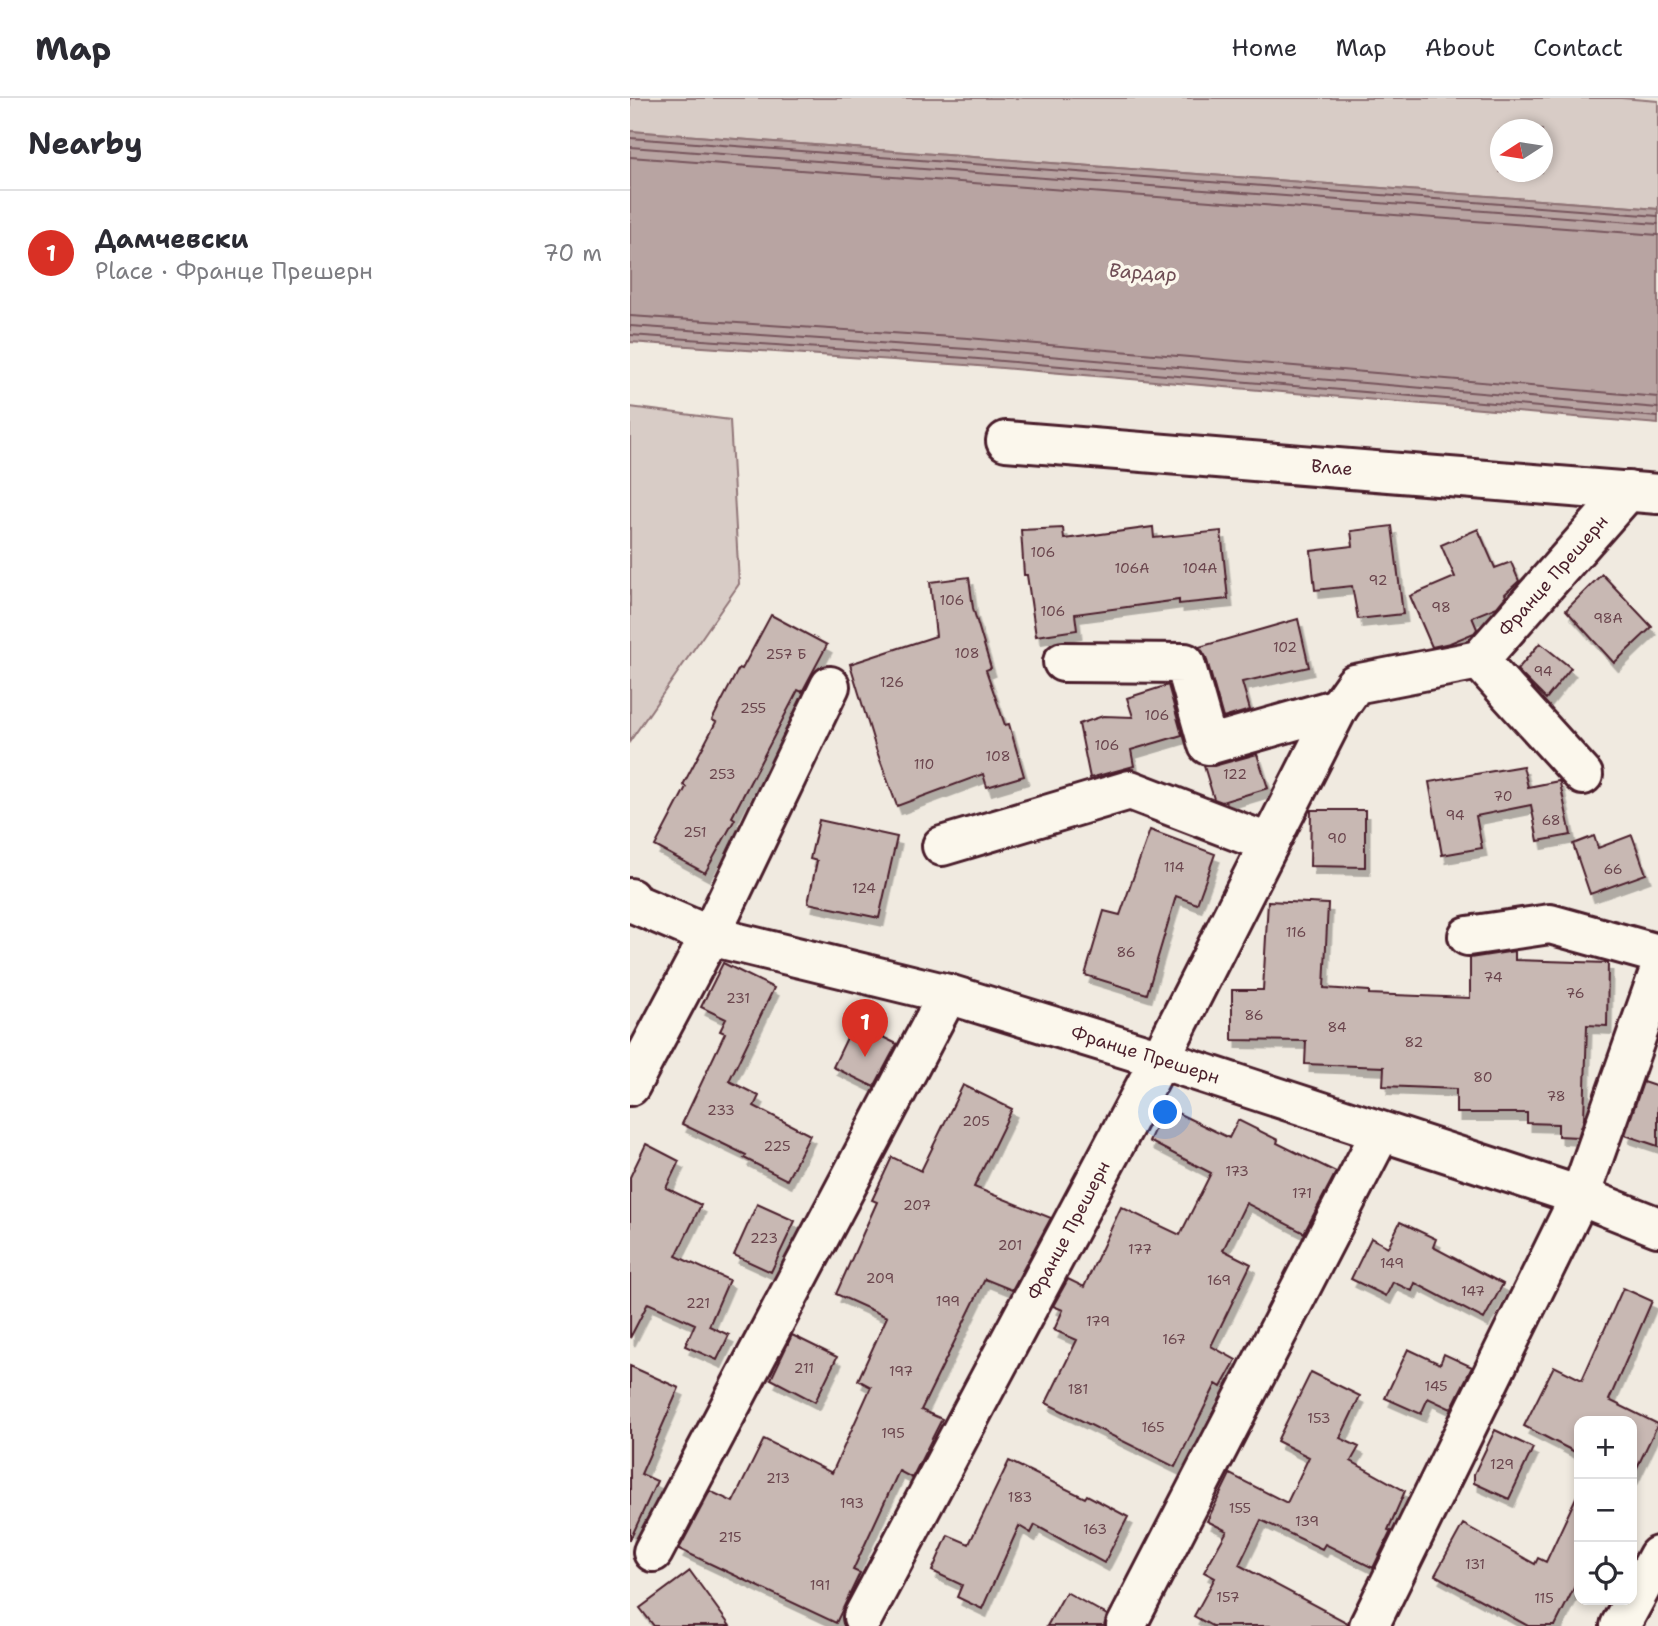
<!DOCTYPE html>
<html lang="en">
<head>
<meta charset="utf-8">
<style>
	:root { --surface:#fff; --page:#f7f7f7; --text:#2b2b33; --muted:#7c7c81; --line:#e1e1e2; --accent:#d93025 }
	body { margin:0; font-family:"Shantell Sans",sans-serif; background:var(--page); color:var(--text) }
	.controls { position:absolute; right:21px; bottom:21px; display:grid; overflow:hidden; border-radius:14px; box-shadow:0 4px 10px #0003 }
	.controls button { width:63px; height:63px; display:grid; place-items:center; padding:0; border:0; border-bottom:2px solid var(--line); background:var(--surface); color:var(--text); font:35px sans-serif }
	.compass { position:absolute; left:860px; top:21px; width:63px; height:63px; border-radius:50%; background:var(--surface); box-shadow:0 4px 10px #0003; rotate:258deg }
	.you { position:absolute; left:536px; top:1015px; width:24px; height:24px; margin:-18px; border:5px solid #fff; border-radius:50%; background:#1a73e8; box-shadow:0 0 0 10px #1a73e833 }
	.badge { display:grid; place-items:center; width:46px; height:46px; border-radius:50%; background:var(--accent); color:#fff; font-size:23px; font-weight:700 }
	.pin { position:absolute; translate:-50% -58px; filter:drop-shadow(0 2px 4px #0008) }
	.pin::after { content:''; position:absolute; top:37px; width:24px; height:21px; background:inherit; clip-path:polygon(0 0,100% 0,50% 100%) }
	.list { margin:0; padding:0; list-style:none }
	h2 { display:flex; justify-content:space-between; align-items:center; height:91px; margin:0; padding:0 28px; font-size:30px }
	h2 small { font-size:23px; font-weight:400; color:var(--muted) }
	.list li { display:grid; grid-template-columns:46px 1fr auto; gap:21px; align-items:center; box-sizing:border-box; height:126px; padding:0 28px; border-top:2px solid var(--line) }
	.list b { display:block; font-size:26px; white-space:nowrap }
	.list p { margin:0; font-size:23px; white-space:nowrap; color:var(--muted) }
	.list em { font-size:23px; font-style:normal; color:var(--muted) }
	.icon { flex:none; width:38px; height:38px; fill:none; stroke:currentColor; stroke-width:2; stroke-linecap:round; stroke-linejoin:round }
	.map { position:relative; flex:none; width:1028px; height:1528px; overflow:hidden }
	header { display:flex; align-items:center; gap:42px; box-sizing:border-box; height:98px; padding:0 35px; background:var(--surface); border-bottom:2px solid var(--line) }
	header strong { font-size:33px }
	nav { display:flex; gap:38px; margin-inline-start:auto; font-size:24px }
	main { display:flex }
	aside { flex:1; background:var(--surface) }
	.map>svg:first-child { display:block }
</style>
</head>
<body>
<header>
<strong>Map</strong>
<nav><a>Home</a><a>Map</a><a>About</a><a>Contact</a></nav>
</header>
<main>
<aside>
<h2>Nearby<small></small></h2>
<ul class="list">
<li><span class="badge">1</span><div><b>Дамчевски</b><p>Place · Франце Прешерн</p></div><em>70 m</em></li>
</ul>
</aside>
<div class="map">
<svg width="1028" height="1528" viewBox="0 0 1028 1528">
	<defs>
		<filter id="shadow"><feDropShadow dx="4.5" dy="8" stdDeviation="0" flood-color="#0004"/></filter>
	</defs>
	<rect width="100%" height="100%" fill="#f0eae0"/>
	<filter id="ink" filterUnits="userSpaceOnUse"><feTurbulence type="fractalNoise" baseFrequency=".0143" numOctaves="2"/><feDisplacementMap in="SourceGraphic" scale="14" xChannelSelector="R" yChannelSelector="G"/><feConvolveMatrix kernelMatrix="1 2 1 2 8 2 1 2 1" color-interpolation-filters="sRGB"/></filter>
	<g filter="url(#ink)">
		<path fill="#d8ccc6" stroke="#917678" stroke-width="2" fill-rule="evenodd" d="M0 0H991L1028 3V111L0 33ZM870 32H912V74H870Z
			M0 309 100 322 109 486 0 643Z"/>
		<path fill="#b8a4a2" stroke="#8c6f72" stroke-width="2" d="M0 33 1028 111V326L336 267 0 244Z"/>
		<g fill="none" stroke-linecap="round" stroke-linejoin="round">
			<path stroke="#76545b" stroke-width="2" d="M0 40 1028 118
				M0 49 1028 126
				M0 59 1028 137
				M0 218 338 240 1028 299
				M0 228 337 251 1028 310
				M0 237 336 260 1028 319"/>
		</g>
		<path fill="#c8b8b3" stroke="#4a1f2b" stroke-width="2" filter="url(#shadow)" d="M762 428 773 516 728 521 722 488 685 492 681 453 723 448 721 433Z
			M523 429 524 440 591 433 598 501 549 506V502L445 516 447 532 406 538 397 477H394L391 432 433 430 434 441Z
			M848 431 865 470 881 464 889 483 875 496 876 498 867 509 842 519 847 531 844 535 820 545 802 549 780 498 825 479 811 447Z
			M972 476 1022 529 984 565 936 512Z
			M339 479 343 510 361 570 356 572 375 627 379 626 394 678 357 689 353 676 267 708 246 651 220 566 306 538 300 484Z
			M141 517 197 547 172 594 168 592 102 719 105 721 75 775 25 748 56 689 53 687 86 624 82 622 109 570 112 571Z
			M668 521 679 569 612 584 620 612 593 620 576 559 569 549Z
			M910 545 941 570 916 601 887 572Z
			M538 587 552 637 501 652 504 668 460 680 449 626 473 618 503 619 497 600Z
			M627 656 638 690 592 704 584 701 574 668H584Z
			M893 668 898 689 929 683 930 685 941 737 908 743 901 707 846 718 852 750 812 757 799 684Z
			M681 712H735V769L680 768Z
			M189 722 267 739 249 820 178 805 187 763 180 761Z
			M520 732 585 756 567 806 546 798 517 896 455 877 474 813 490 817Z
			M1002 737 1016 776 960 796 943 746 964 738 968 750Z
			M638 803 698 806 694 890 739 893V896L840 900V860L885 853V862L978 865 977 928 957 927 954 1021 948 1039 928 1038V1026L897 1025V1015H826V991L753 988 754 969 675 966 676 943 602 942V892H633Z
			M93 865 144 890 99 983 129 998 124 1008 180 1037 157 1082 114 1060 116 1057 52 1026 95 935 90 933 96 921 71 909Z
			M224 925 267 946 244 989 203 969Z
			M1013 984 1028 989V1048L995 1037Z
			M333 987 382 1011 344 1089 421 1120 382 1192 355 1181 291 1312 312 1321 282 1380 269 1373 223 1472 230 1475 206 1525 49 1451 80 1393 103 1404 134 1341 202 1375 241 1289 228 1282 257 1219 206 1196 247 1104 242 1102 262 1059 291 1073Z
			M535 1009 599 1040 608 1022 648 1042 647 1045 706 1074 674 1135 616 1105 593 1152 621 1166 581 1248 606 1262 591 1289 586 1286 545 1369 416 1305 447 1242 424 1232 433 1212 423 1208 438 1181 454 1189 491 1109 550 1137 581 1075 519 1043Z
			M16 1046 49 1063 36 1090 71 1107 46 1158 99 1182 79 1228 99 1237 87 1262 55 1248 65 1226 18 1205 0 1240V1079Z
			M127 1106 165 1123 141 1174 104 1157Z
			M770 1124 806 1141 803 1149 873 1186 854 1221 785 1185 782 1193 763 1184 756 1198 721 1181 741 1140 758 1149Z
			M993 1190 1022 1203 979 1302 1028 1326 1002 1380V1323H949V1356L894 1328 924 1268 952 1282Z
			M162 1237 207 1259 185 1304 141 1281Z
			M778 1251 810 1266 814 1256 842 1269 821 1311 798 1300 791 1316 755 1300Z
			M0 1268 49 1290 11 1376 27 1383 0 1442Z
			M681 1274 730 1298 710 1340 729 1349 721 1363 775 1393 758 1432 761 1433 743 1470 695 1446 692 1451 631 1422 609 1467 718 1525 717 1528H582L564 1518 585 1480 574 1474 597 1433 577 1423 600 1376 657 1405 679 1359 647 1343Z
			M865 1332 903 1350 879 1401 844 1385V1376Z
			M379 1363 455 1400 457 1397 498 1419 474 1465 405 1427 401 1435 389 1428 352 1511 327 1499 332 1487 302 1473 318 1437 339 1446Z
			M949 1393V1480L925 1528H898L805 1477 833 1426 905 1466 908 1460 916 1464Z
			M60 1473 100 1528H24L10 1510Z
			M436 1494 477 1517 474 1528H417Z"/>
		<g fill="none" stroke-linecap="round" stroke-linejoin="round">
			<defs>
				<g id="minor">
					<path id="s1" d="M376 343 1028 396"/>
					<path d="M849 562 953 677"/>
					<path id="s2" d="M708 610 725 586 849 562 998 393"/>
					<path d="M312 748 500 692 638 745"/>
					<path id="s3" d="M0 800 3 805 80 838 318 896 530 961 950 1098 1028 1129"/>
					<path d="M838 838 920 826 1028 856"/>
					<path d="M0 988 80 838 200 588"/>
					<path d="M23 1454 318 896"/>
					<path id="s4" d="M233 1519 530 961 708 610 578 647 555 565 433 564"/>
					<path d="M496 1528 751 1034"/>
					<path d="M739 1528 950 1098 1028 877"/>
					<path d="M990 1528 1028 1458"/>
				</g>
			</defs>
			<use href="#minor" stroke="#4a1f2b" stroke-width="44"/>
			<use href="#minor" stroke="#fbf7ec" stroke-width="38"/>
		</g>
	</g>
	<g text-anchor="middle" stroke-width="7" stroke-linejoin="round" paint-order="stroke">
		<g font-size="14" fill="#6a454d">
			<text x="413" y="459">106</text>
			<text x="502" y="475">106А</text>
			<text x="570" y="475">104А</text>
			<text x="748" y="487">92</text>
			<text x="322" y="507">106</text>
			<text x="811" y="514">98</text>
			<text x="423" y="518">106</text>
			<text x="978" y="525">98А</text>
			<text x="655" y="554">102</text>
			<text x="337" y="560">108</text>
			<text x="156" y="561">257 Б</text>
			<text x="913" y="578">94</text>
			<text x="262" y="589">126</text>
			<text x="123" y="615">255</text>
			<text x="527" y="622">106</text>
			<text x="477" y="652">106</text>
			<text x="368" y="663">108</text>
			<text x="294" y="671">110</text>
			<text x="92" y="681">253</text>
			<text x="605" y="681">122</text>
			<text x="873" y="703">70</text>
			<text x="825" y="722">94</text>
			<text x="921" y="727">68</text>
			<text x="65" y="739">251</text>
			<text x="707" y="745">90</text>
			<text x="544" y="774">114</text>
			<text x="983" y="776">66</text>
			<text x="234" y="795">124</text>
			<text x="666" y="839">116</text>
			<text x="496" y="859">86</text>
			<text x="863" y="884">74</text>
			<text x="945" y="900">76</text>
			<text x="108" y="905">231</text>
			<text x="624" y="922">86</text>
			<text x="707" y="934">84</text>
			<text x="784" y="949">82</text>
			<text x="853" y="984">80</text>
			<text x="926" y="1003">78</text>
			<text x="91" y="1017">233</text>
			<text x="346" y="1028">205</text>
			<text x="147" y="1053">225</text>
			<text x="607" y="1078">173</text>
			<text x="672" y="1100">171</text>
			<text x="287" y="1112">207</text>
			<text x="134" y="1145">223</text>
			<text x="380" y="1152">201</text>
			<text x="510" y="1156">177</text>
			<text x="762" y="1170">149</text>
			<text x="250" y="1185">209</text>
			<text x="589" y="1187">169</text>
			<text x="843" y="1198">147</text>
			<text x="318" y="1208">199</text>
			<text x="68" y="1210">221</text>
			<text x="468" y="1228">179</text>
			<text x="544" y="1246">167</text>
			<text x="174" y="1275">211</text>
			<text x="271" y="1278">197</text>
			<text x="806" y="1293">145</text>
			<text x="448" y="1296">181</text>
			<text x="689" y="1325">153</text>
			<text x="523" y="1334">165</text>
			<text x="263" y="1340">195</text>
			<text x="872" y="1371">129</text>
			<text x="148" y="1385">213</text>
			<text x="390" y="1404">183</text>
			<text x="222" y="1410">193</text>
			<text x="610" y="1415">155</text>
			<text x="677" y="1428">139</text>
			<text x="465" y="1436">163</text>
			<text x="100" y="1444">215</text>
			<text x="845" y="1471">131</text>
			<text x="190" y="1492">191</text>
			<text x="598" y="1504">157</text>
			<text x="914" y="1505">115</text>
		</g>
		<g font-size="18" fill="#4a1f2b" stroke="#fbf7ec">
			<text dy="6" stroke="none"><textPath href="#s1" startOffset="327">Влае</textPath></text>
			<text dy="6" stroke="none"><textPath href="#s2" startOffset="268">Франце Прешерн</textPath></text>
			<text dy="6" stroke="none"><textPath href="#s3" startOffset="541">Францe Прешерн</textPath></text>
			<text dy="6" stroke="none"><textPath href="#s4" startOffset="438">Франце Прешерн</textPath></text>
		</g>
		<g font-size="19" font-style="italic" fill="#704e55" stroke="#fbf7ec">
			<text transform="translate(513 174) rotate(4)" y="7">Вардар</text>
		</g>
	</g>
</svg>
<div class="controls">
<button>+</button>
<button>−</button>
<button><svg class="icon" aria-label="locate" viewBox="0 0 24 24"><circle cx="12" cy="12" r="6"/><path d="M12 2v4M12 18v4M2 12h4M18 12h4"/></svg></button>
</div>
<svg class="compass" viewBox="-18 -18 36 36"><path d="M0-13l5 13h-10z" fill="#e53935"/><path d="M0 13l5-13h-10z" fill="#7c7c81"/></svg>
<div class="you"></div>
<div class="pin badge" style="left:235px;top:959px">1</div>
</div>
</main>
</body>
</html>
